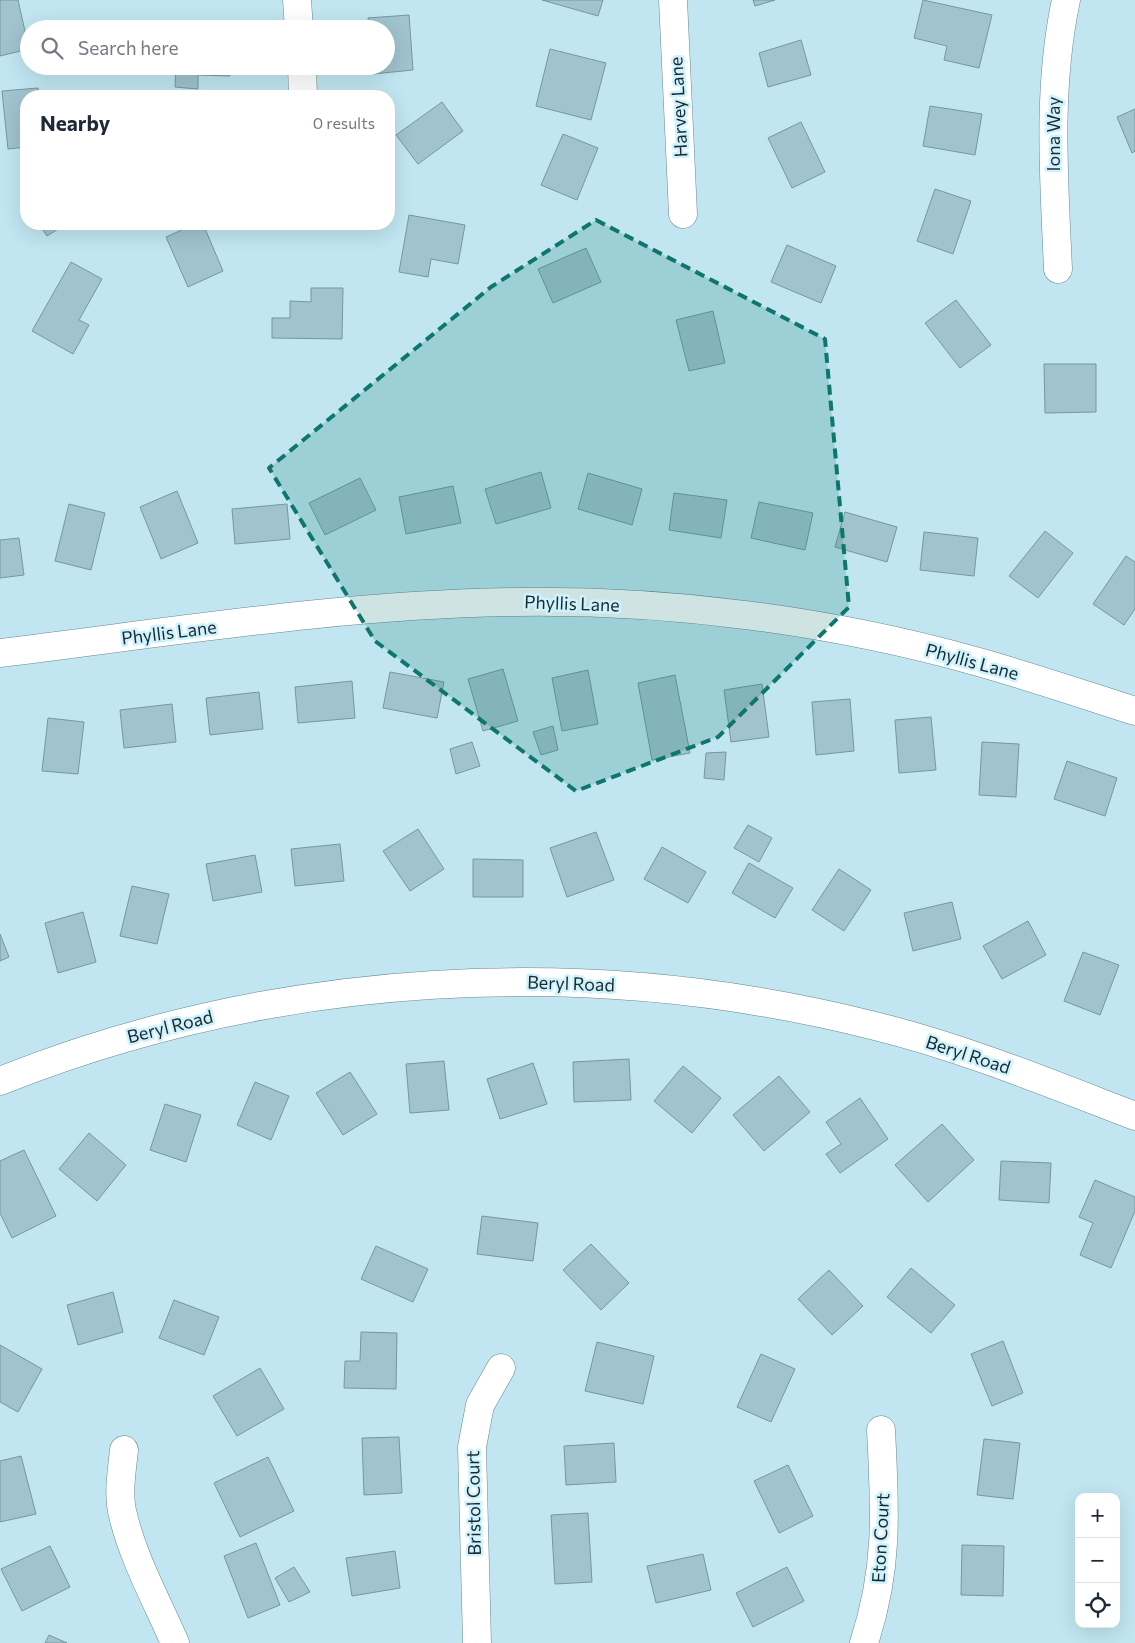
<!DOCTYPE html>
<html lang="en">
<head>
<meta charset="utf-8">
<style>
	:root { --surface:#fff; --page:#f6f6f7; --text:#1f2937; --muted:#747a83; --line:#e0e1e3 }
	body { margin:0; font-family:Commissioner,sans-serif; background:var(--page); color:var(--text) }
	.controls { position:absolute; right:15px; bottom:15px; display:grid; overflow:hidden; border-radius:10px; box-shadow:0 5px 20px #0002 }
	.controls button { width:45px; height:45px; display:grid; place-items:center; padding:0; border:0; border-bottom:1px solid var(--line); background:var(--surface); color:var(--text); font:25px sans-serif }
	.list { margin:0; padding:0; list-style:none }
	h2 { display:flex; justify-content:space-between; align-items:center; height:65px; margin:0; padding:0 20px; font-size:21px }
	h2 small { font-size:16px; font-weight:400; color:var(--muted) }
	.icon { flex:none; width:28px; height:28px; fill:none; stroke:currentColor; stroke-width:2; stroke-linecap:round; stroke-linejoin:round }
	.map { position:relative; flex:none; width:1135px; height:1643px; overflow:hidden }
	.search { position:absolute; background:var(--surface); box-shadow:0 5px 20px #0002; left:20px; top:20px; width:375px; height:55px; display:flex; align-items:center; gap:12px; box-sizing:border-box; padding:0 18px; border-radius:28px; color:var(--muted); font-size:19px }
	.panel { position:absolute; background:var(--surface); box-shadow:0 5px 20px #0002; left:20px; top:90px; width:375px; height:140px; border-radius:20px }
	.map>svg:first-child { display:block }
</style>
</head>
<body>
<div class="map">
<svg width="1135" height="1643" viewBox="0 0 1135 1643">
	<rect width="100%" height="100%" fill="#c1e6f1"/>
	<path fill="#a0c3ce" stroke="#7597a2" d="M0 0H18L29 49 0 56Z
		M542 0H603L598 16Z
		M753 0H775L755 6Z
		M923 0 992 15 979 68 944 60 947 46 914 38Z
		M409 15 413 70 373 74 372 66H386V29H369L368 18Z
		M801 40 811 75 768 87 759 53Z
		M550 49 606 63 591 120 536 106Z
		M176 66H230V76L198 75V89L175 87Z
		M38 88 39 96H26V147L8 149 2 91Z
		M442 102 463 131 418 164 396 135Z
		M930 106 982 114 975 155 923 146Z
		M1135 109V151L1132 153 1117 117Z
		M801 122 825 172 792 188 768 138Z
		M563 134 598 148 577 200 541 185Z
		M935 189 971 201 953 254 917 241Z
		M409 215 465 225 458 264 431 259 428 277 399 272Z
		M39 224H66L47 236Z
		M195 224H203L223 271 188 287 166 237Z
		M787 245 836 266 821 303 771 282Z
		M586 248 601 282 553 303 538 269Z
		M71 262 102 279 79 320 89 325 73 354 32 331Z
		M311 288H343L342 339 272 338V318H290V301L311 302Z
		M956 300 991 345 960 368 925 323Z
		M713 311 725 363 689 371 676 320Z
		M1044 364H1096V412L1045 413Z
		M541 472 551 508 496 524 485 489Z
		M588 473 642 489 632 525 578 509Z
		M360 478 376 510 325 535 309 503Z
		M453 486 461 523 406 534 399 497Z
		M177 491 198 543 161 559 140 507Z
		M674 493 727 500 721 538 669 530Z
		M759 502 813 513 805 550 751 538Z
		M69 504 105 513 91 570 55 561Z
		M287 504 290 539 235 544 232 509Z
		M845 512 897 527 887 562 835 547Z
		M1045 531 1073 553 1038 598 1009 576Z
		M924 532 978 538 974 576 920 570Z
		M19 538 24 575 0 578V540Z
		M1126 556 1135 562V609L1124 625 1093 604Z
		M503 669 518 721 483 731 468 679Z
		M588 670 598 724 562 731 552 678Z
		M390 672 444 682 437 718 383 708Z
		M675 675 690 753 652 760 638 683Z
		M352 681 355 718 298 723 295 687Z
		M762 684 769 737 731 742 724 690Z
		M259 692 263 729 210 735 206 698Z
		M850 699 854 751 816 755 812 702Z
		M172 704 176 742 124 748 120 710Z
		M931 717 936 770 899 773 895 720Z
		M48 718 84 722 78 774 42 771Z
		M553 726 558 750 541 755 533 732Z
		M472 742 480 766 456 774 450 749Z
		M982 742 1019 744 1016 797 979 795Z
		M726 752 724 780 704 778 706 753Z
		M1067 761 1117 778 1105 816 1054 799Z
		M748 825 772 838 759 862 734 848Z
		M418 829 444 869 410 891 383 851Z
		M596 832 614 880 567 897 550 848Z
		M340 844 344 881 295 886 291 849Z
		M662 847 706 872 688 903 644 879Z
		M255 855 262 892 213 901 206 864Z
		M473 859 523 860V897H473Z
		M749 863 793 888 775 918 732 893Z
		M839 869 871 890 844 931 812 910Z
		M132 886 169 894 157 944 120 936Z
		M952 902 961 939 913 951 904 913Z
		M83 912 96 962 58 973 45 923Z
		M1028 921 1046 955 1002 979 983 946Z
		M0 934 9 957 0 961Z
		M1083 952 1119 965 1100 1015 1064 1001Z
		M629 1059 631 1100 574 1102 573 1062Z
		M444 1061 449 1110 410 1113 406 1064Z
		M533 1063 547 1104 500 1119 487 1079Z
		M683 1066 721 1098 692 1133 654 1101Z
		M350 1072 377 1114 343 1135 316 1093Z
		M779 1076 810 1112 764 1151 733 1115Z
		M255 1082 289 1096 271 1140 237 1125Z
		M860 1098 888 1139 840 1173 826 1154 841 1144 826 1122Z
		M165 1104 201 1115 186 1162 150 1150Z
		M942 1124 974 1160 928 1202 895 1165Z
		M89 1133 126 1165 97 1201 59 1169Z
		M24 1150 56 1216 12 1238 0 1213V1161Z
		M1001 1161 1051 1163 1049 1203 999 1200Z
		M1095 1180 1135 1197V1211L1111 1268 1080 1255 1093 1223 1079 1217Z
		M482 1216 538 1223 533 1261 477 1254Z
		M591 1244 629 1283 601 1310 563 1270Z
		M376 1246 428 1269 413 1302 361 1279Z
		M911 1268 955 1305 931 1333 887 1297Z
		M829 1270 863 1306 832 1335 798 1299Z
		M113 1292 123 1332 78 1345 67 1305Z
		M174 1300 219 1317 204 1355 159 1338Z
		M361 1332 397 1333 396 1389 344 1388 345 1361H360Z
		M1003 1341 1023 1393 992 1406 971 1354Z
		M597 1342 654 1356 643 1404 585 1391Z
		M0 1345 42 1369 18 1412 0 1402Z
		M761 1354 795 1369 771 1422 737 1407Z
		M260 1368 284 1409 237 1436 213 1396Z
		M399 1437 402 1493 364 1495 362 1438Z
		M984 1439 1020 1443 1013 1499 977 1495Z
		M614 1443 616 1482 566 1485 564 1446Z
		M21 1456 36 1514 0 1522V1461Z
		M268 1457 294 1511 240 1537 214 1483Z
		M788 1465 813 1516 779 1533 754 1481Z
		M588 1513 592 1582 555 1584 551 1515Z
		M256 1543 280 1605 248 1618 224 1556Z
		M962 1545 1004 1546 1003 1596 961 1595Z
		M50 1546 70 1587 22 1611 1 1569Z
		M395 1551 400 1588 352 1596 346 1558Z
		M703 1554 711 1590 656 1603 647 1566Z
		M294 1567 310 1592 289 1602 275 1578Z
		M787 1567 804 1601 753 1627 736 1593Z
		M49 1635 67 1643H45Z"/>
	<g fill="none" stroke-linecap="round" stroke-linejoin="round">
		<defs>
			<path id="minor" d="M297 0 299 29
				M673 0 683 214
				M302 66 303 96
				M1058 269C1054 179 1047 89 1066 0
				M0 653C172 632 344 604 517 602 670 600 828 620 975 661 1029 676 1082 694 1135 711
				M0 1081C276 971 587 953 875 1026 964 1048 1049 1083 1135 1116
				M124 1450C122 1470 118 1492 122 1511 132 1557 157 1601 175 1643
				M477 1643 472 1447 480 1405 501 1368
				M864 1643C889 1567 885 1509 881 1430"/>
		</defs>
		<use href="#minor" stroke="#668892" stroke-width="29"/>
		<use href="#minor" stroke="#fff" stroke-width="28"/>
	</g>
	<path fill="#0f766e" fill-opacity="0.2" stroke="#0f766e" stroke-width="4" stroke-dasharray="10 6" stroke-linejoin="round" d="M596 220 825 339 849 607 718 737 576 791 375 641 269 468 491 287Z"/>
	<g text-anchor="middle" stroke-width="5" stroke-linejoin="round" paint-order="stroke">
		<g font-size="18" fill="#1c2a2e" stroke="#cef3fe">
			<text transform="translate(679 107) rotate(-93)" y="6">Harvey Lane</text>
			<text transform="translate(1054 134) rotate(-90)" y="6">Iona Way</text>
			<text transform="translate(572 604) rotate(2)" y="6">Phyllis Lane</text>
			<text transform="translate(169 633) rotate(-7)" y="6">Phyllis Lane</text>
			<text transform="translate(972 662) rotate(15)" y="6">Phyllis Lane</text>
			<text transform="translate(571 984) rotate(2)" y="6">Beryl Road</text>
			<text transform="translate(170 1027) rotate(-14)" y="6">Beryl Road</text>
			<text transform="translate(968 1055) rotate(18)" y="6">Beryl Road</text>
			<text transform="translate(474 1503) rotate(-91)" y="6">Bristol Court</text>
			<text transform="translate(881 1538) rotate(-87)" y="6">Eton Court</text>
		</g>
	</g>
</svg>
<div class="controls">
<button>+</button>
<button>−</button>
<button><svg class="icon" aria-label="locate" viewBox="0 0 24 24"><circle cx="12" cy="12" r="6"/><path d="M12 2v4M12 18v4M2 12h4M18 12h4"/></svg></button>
</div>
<div class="search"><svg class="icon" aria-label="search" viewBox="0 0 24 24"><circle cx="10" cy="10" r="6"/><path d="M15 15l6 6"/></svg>Search here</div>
<section class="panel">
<h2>Nearby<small>0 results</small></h2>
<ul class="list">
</ul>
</section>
</div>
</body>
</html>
